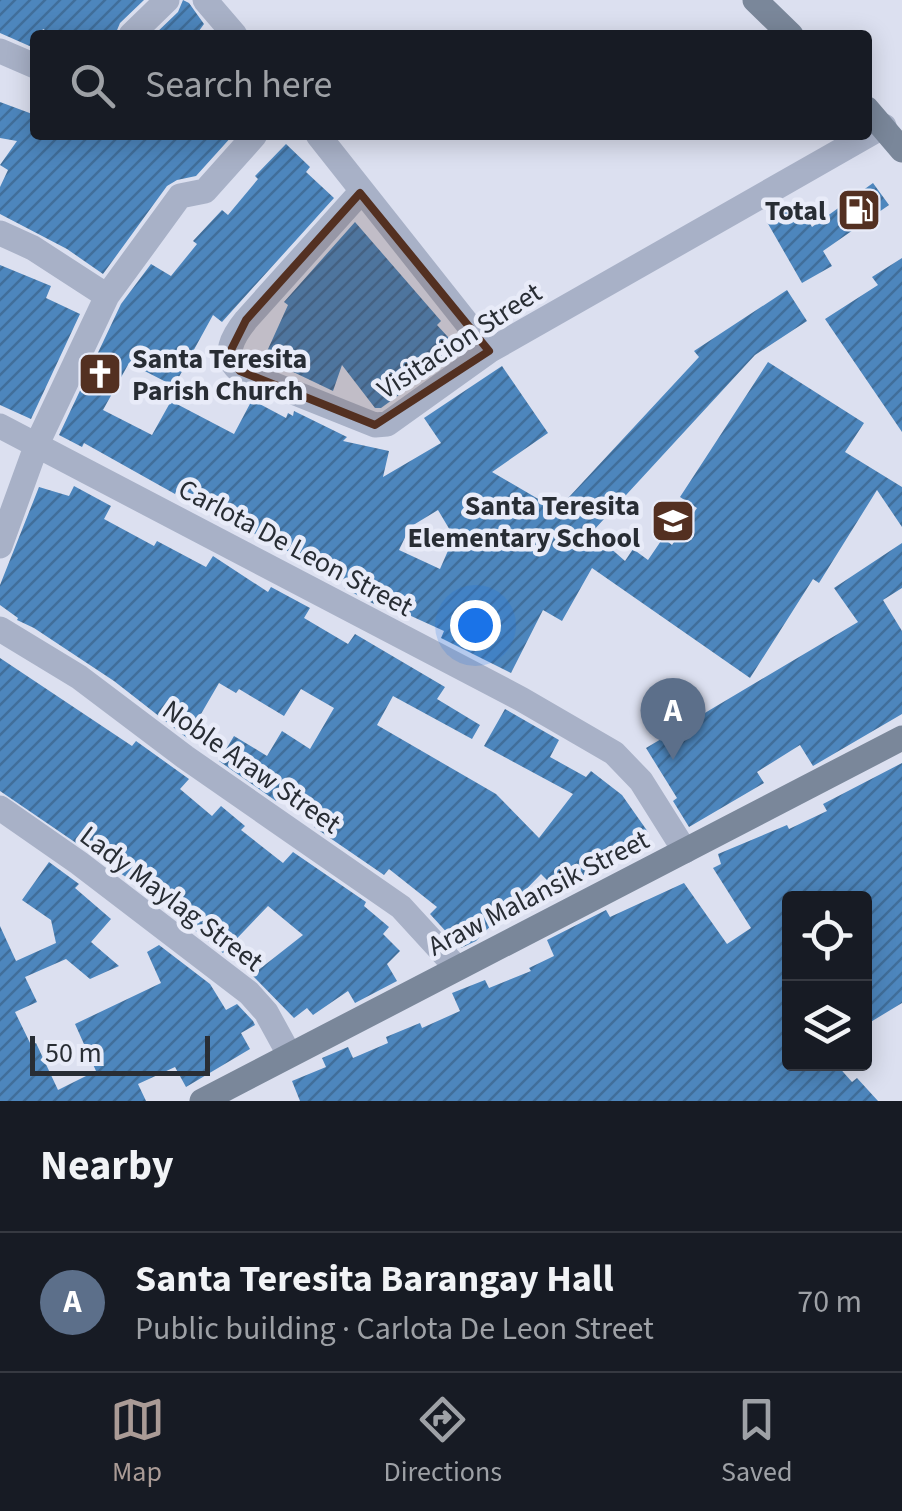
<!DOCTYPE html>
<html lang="en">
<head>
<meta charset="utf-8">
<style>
	:root { --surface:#171b24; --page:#20242c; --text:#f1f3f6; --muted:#9ea1a6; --line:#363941; --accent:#aa9b96 }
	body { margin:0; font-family:"Source Sans 3",sans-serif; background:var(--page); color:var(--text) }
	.controls { position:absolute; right:30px; bottom:30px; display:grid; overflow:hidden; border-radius:10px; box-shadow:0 5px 25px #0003 }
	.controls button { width:90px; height:90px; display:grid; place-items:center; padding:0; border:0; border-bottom:2px solid var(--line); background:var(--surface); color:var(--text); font:50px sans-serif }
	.scale { position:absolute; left:30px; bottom:25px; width:180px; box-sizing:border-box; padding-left:10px; border:5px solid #282d34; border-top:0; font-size:28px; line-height:35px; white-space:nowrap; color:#282d34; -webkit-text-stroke:8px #e8ebf8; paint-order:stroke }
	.you { position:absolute; left:475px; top:625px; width:35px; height:35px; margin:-25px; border:8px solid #fff; border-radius:50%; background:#1a73e8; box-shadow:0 0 0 15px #1a73e833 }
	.badge { display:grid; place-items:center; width:65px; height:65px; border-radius:50%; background:var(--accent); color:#fff; font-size:32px; font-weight:700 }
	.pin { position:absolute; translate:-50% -82px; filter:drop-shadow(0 2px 5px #0008) }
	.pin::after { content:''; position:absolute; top:52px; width:35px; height:30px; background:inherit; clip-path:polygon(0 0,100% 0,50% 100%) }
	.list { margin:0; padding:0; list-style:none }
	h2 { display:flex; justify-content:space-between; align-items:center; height:130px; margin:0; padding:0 40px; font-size:42px }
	h2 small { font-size:32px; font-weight:400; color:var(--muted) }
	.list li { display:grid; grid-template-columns:65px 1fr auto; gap:30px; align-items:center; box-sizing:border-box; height:140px; padding:0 40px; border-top:2px solid var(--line) }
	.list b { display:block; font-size:38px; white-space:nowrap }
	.list p { margin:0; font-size:32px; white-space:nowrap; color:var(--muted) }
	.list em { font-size:32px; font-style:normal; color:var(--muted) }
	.icon { flex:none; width:55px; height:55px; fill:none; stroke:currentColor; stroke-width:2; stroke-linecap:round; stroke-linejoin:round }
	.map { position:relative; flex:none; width:902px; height:1101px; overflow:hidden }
	.search { position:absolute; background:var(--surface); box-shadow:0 5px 25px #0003; left:30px; right:30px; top:30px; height:110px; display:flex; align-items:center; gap:25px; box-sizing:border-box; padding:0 35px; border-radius:10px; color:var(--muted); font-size:38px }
	.sheet { height:270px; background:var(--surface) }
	nav { display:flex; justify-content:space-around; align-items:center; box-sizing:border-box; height:140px; border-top:2px solid var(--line); background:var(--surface); font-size:28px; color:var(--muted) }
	nav a { display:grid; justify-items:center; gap:5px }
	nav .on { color:var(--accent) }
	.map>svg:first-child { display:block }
</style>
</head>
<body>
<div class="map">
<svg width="902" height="1101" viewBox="0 0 902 1101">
	<defs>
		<pattern id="building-hatch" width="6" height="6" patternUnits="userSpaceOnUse" patternTransform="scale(2.5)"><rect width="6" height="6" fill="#4d86bd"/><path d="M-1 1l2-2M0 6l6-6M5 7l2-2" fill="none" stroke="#406e9a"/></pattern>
	</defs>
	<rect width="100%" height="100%" fill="#dce0f0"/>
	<path fill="url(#building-hatch)" fill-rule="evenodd" d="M0 0H144L120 23 115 35H55L43 29 40 35H35L34 48 0 33Z
		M183 0 189 3 204 24 196 35H154L178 12Z
		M0 102 35 115V135H233L196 176 177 180 167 186 103 274 67 249 0 214V187L8 170 0 165 17 141 0 138Z
		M286 144 310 167 306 172 334 198 222 322 213 315 174 386 129 363 103 410 152 435 171 401 234 434 252 400 286 418 288 413 293 416 294 411 347 437 343 441 389 451 383 477 441 443 424 418 502 366 548 433 492 472 557 510 699 357 694 351 787 290 807 321 755 355 592 532 625 561 633 549 648 560 663 538 672 545 697 508 680 497 768 362 864 423 845 452 902 487V527L877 490 819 583 813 579 750 678 592 568 562 621 543 610 511 673 441 638 444 631 376 600 374 604 344 588 346 584 311 567 313 564 235 524 238 518 178 487 175 494 84 443 82 447 59 435 121 304 151 264 171 276 197 244 193 241 222 210 228 215 258 179 255 176ZM438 510 454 537 440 569 399 550 410 527Z
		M873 183 889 205 823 251 832 266 802 283 767 222 799 204 812 227Z
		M355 222 441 321 437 325 458 348 425 376 381 408H375L342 365 333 391 264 358 288 305 284 302Z
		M902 258V432L825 319 878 285 872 277Z
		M0 265 51 286 46 298 80 314 31 419 0 405Z
		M74 486 111 506 104 519 154 546 157 541 206 567 213 556 268 592 271 587 310 608 304 618 348 644 355 634 445 687 437 699 480 725 472 739 393 696 377 725 496 794 539 838 573 794 484 746 505 709 559 740 550 757 586 777 591 771 622 795 648 832 584 876 577 865 554 887 541 874 476 941 461 948 430 914 437 907 389 869 384 875 314 827 323 816 281 792 276 801 219 761 234 736 267 756 282 731 310 749 334 708 301 689 284 716 239 689 236 693 219 683 187 738 114 681 34 628 17 620 18 618 0 605V585L39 487 69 496Z
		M902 543V588L883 600 902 631V714L813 766 800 745 757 772 764 783 689 827 673 801 677 798 646 748 858 622 834 588Z
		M0 658 132 746 136 741 189 779 180 789 212 816 221 806 245 826 241 830 283 863 293 852 366 902 364 906 389 927 383 934 400 951 387 964 397 981 355 1003 348 991 313 1015 307 1008 294 1018 252 975 303 935 268 906 223 953 142 888 0 791Z
		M902 763V1003L864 1026V898H790V1064H836L852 1082 857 1078 878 1101H300L292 1081 326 1067 322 1058 348 1047 353 1058 388 1043 386 1037 420 1023 422 1028 460 1011 452 993 485 980 489 988 531 971 529 968 554 956 547 940 606 910 610 917 684 883 727 944 751 928 713 868 721 864 718 854 787 825 789 829 827 811 823 804Z
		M49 862 79 884 75 888 111 919 91 942 119 966 90 979 66 959 25 977 37 1002 15 1012 31 1045 36 1043 58 1090 96 1071 75 1024 161 983 147 952 159 945 210 984 226 1010 237 1004 253 1021 255 1025 241 1033 250 1049 186 1087 175 1067 138 1084 146 1101H0V926L16 961 56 943 51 920 22 900Z"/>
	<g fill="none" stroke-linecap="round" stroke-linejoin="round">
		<path stroke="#a8b1c7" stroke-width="25" d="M205 0 235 35
			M131 35 167 0
			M0 51 35 66
			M318 135 489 351
			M360 193 246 320C233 336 221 356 240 371L375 425 387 424 489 351 884 126
			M0 233 33 248 107 296
			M0 426 521 699 614 753 641 781 685 851
			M0 546 37 444 107 296 180 196 205 191 255 135
			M0 629 79 677 185 757 401 907 456 967
			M0 808 79 863 249 993 266 1012 289 1054"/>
		<path stroke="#7a879a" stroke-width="25" d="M755 0 791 35
			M867 109 902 150
			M202 1101 902 738"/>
	</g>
	<path fill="#533021" fill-opacity="0.2" stroke="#533021" stroke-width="8" stroke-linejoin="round" d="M360 193 489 351 375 425 240 371 228 356 246 320Z"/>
	<defs>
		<symbol id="fuel-square" viewBox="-11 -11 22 22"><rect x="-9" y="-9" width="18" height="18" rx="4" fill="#533021" stroke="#e8ebf8"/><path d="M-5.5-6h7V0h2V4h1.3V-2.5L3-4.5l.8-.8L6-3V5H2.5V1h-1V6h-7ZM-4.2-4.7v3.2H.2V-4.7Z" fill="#fff"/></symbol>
		<symbol id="church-square" viewBox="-11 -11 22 22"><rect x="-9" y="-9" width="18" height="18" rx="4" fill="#533021" stroke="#e8ebf8"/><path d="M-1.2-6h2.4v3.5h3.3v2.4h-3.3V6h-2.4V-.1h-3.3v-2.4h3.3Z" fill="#fff"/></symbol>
		<symbol id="school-square" viewBox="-11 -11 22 22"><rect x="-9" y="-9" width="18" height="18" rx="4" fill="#533021" stroke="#e8ebf8"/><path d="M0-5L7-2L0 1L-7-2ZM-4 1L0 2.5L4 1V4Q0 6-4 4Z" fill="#fff"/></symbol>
	</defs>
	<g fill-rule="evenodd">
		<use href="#fuel-square" x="834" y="185" width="50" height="50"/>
		<use href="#church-square" x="75" y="349" width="50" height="50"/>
		<use href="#school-square" x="648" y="496" width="50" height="50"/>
	</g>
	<g text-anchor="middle" stroke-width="9" stroke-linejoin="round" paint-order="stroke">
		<g font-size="28" font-weight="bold" fill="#282d34" stroke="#e8ebf8" text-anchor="end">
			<text x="826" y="220">Total</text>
			<text x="132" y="368" text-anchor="start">Santa Teresita<tspan x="132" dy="32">Parish Church</tspan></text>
			<text x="640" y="515">Santa Teresita<tspan x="640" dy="32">Elementary School</tspan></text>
		</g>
		<g font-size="28" fill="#282d34" stroke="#e8ebf8">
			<text transform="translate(459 340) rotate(-33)" y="10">Visitacion Street</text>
			<text transform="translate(296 547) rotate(28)" y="10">Carlota De Leon Street</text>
			<text transform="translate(252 766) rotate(35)" y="10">Noble Araw Street</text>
			<text transform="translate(538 892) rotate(-27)" y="10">Araw Malansik Street</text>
			<text transform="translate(172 898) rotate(37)" y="10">Lady Maylag Street</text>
		</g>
	</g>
</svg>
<div class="controls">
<button><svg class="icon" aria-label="locate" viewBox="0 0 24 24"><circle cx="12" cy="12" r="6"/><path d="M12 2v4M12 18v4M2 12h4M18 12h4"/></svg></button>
<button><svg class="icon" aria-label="layers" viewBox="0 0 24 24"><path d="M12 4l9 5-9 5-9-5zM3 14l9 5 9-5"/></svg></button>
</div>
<div class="scale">50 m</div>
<div class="you"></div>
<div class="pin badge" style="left:673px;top:760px;background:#5c6f8a">A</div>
<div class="search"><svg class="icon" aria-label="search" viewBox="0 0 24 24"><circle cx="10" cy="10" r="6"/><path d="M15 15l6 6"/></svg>Search here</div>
</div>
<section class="sheet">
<h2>Nearby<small></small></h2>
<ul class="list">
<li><span class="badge" style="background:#5c6f8a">A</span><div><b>Santa Teresita Barangay Hall</b><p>Public building · Carlota De Leon Street</p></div><em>70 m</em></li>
</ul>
</section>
<nav>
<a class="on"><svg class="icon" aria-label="map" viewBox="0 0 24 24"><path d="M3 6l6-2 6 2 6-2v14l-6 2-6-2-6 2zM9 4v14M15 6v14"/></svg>Map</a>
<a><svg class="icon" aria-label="directions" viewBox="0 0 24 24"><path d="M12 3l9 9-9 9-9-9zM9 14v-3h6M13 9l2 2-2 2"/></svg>Directions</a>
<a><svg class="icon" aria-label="saved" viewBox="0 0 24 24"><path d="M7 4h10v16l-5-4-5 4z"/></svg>Saved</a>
</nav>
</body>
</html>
